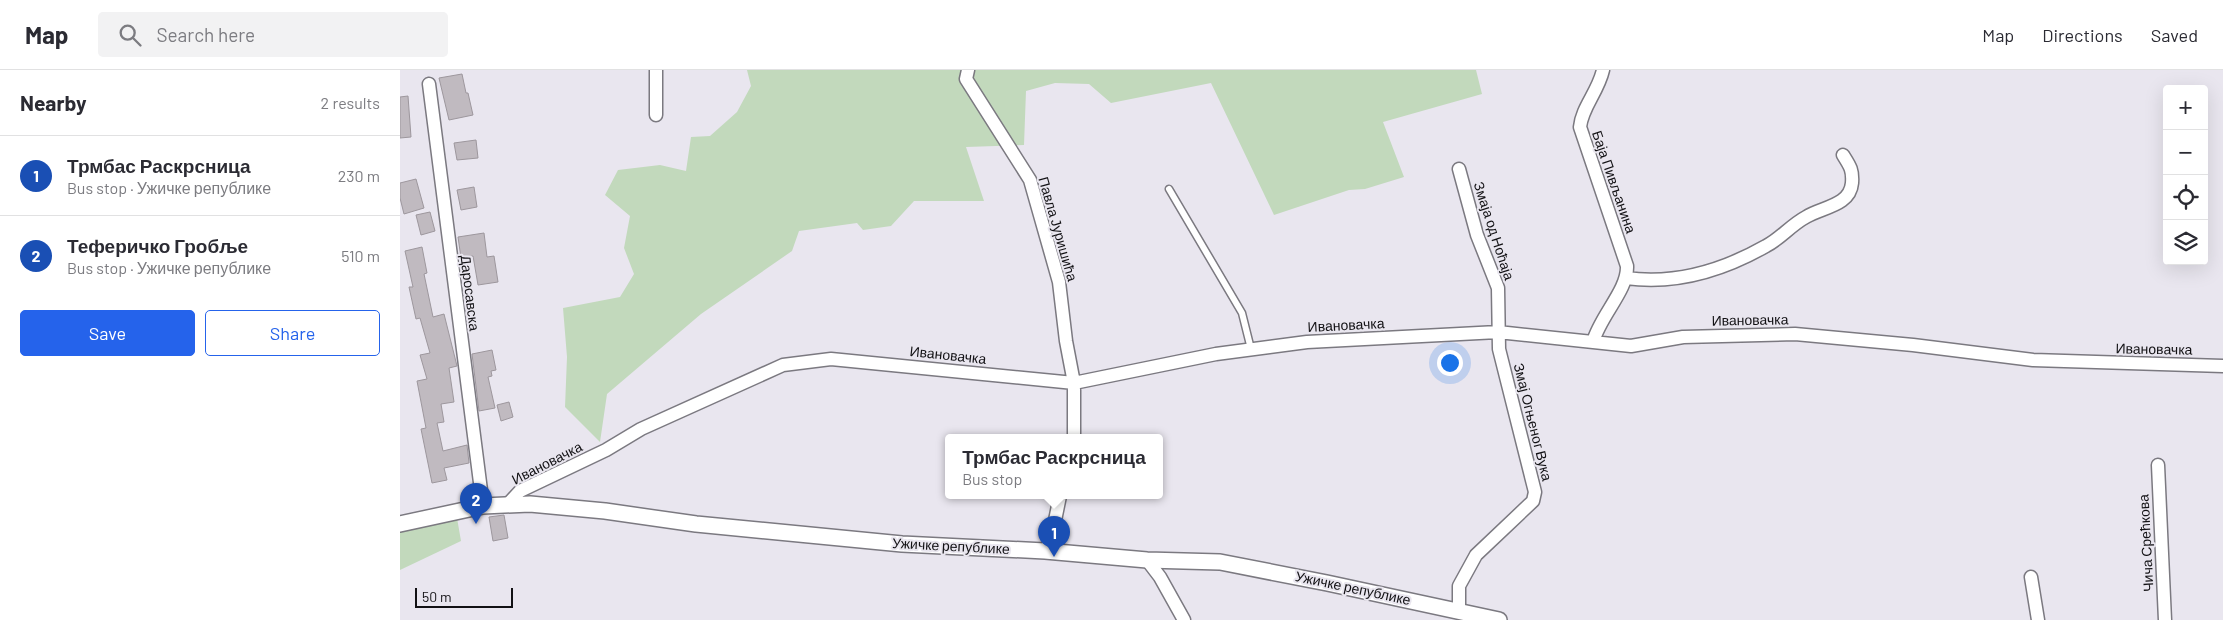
<!DOCTYPE html>
<html lang="en">
<head>
<meta charset="utf-8">
<style>
	:root { --surface:#fff; --page:#f2f2f3; --text:#2b2b33; --muted:#7c7c81; --line:#e1e1e2; --accent:#2563eb }
	body { margin:0; font-family:Barlow,sans-serif; background:var(--page); color:var(--text) }
	.controls { position:absolute; right:15px; top:15px; display:grid; overflow:hidden; border-radius:5px; box-shadow:0 5px 20px #0002 }
	.controls button { width:45px; height:45px; display:grid; place-items:center; padding:0; border:0; border-bottom:1px solid var(--line); background:var(--surface); color:var(--text); font:25px sans-serif }
	.scale { position:absolute; left:15px; bottom:12px; width:98px; box-sizing:border-box; padding-left:5px; border:2px solid #121114; border-top:0; font-size:14px; line-height:18px; white-space:nowrap; color:#121114; -webkit-text-stroke:4px #e9e6ef; paint-order:stroke }
	.you { position:absolute; left:1049px; top:292px; width:18px; height:18px; margin:-12px; border:4px solid #fff; border-radius:50%; background:#1a73e8; box-shadow:0 0 0 8px #1a73e833 }
	.badge { display:grid; place-items:center; width:32px; height:32px; border-radius:50%; background:var(--accent); color:#fff; font-size:16px; font-weight:700 }
	.pin { position:absolute; translate:-50% -41px; filter:drop-shadow(0 1px 2px #0008) }
	.pin::after { content:''; position:absolute; top:26px; width:18px; height:15px; background:inherit; clip-path:polygon(0 0,100% 0,50% 100%) }
	.popup { position:absolute; left:545px; top:364px; width:218px; height:65px; box-sizing:border-box; display:grid; place-content:center; border-radius:5px; background:var(--surface); filter:drop-shadow(0 1px 4px #0005); font-size:16px; white-space:nowrap; color:var(--muted) }
	.popup b { font-size:19px; color:var(--text) }
	.popup::after { content:''; position:absolute; left:50%; top:100%; margin-left:-10px; border:10px solid transparent; border-top-color:var(--surface) }
	.list { margin:0; padding:0; list-style:none }
	h2 { display:flex; justify-content:space-between; align-items:center; height:65px; margin:0; padding:0 20px; font-size:21px }
	h2 small { font-size:16px; font-weight:400; color:var(--muted) }
	.list li { display:grid; grid-template-columns:32px 1fr auto; gap:15px; align-items:center; box-sizing:border-box; height:80px; padding:0 20px; border-top:1px solid var(--line) }
	.list b { display:block; font-size:19px; white-space:nowrap }
	.list p { margin:0; font-size:16px; white-space:nowrap; color:var(--muted) }
	.list em { font-size:16px; font-style:normal; color:var(--muted) }
	.actions { display:flex; gap:10px; padding:15px 20px }
	.actions a { flex:1; padding:11px 0; border:1px solid var(--accent); border-radius:5px; text-align:center; font-size:18px; color:var(--accent) }
	.actions .main { background:var(--accent); color:#fff }
	.icon { flex:none; width:28px; height:28px; fill:none; stroke:currentColor; stroke-width:2; stroke-linecap:round; stroke-linejoin:round }
	.map { position:relative; flex:none; width:1823px; height:550px; overflow:hidden }
	header { display:flex; align-items:center; gap:30px; box-sizing:border-box; height:70px; padding:0 25px; background:var(--surface); border-bottom:1px solid var(--line) }
	header strong { font-size:24px }
	nav { display:flex; gap:28px; margin-inline-start:auto; font-size:18px }
	.search { width:350px; height:45px; background:var(--page); display:flex; align-items:center; gap:12px; box-sizing:border-box; padding:0 18px; border-radius:5px; color:var(--muted); font-size:19px }
	main { display:flex }
	aside { flex:1; background:var(--surface) }
	.map>svg:first-child { display:block }
</style>
</head>
<body>
<header>
<strong>Map</strong>
<div class="search"><svg class="icon" aria-label="search" viewBox="0 0 24 24"><circle cx="10" cy="10" r="6"/><path d="M15 15l6 6"/></svg>Search here</div>
<nav><a>Map</a><a>Directions</a><a>Saved</a></nav>
</header>
<main>
<aside>
<h2>Nearby<small>2 results</small></h2>
<ul class="list">
<li><span class="badge" style="background:#1a4fb4">1</span><div><b>Трмбас Раскрсница</b><p>Bus stop · Ужичке републике</p></div><em>230 m</em></li>
<li><span class="badge" style="background:#1a4fb4">2</span><div><b>Теферичко Гробље</b><p>Bus stop · Ужичке републике</p></div><em>510 m</em></li>
</ul>
<div class="actions"><a class="main">Save</a><a>Share</a></div>
</aside>
<div class="map">
<svg width="1823" height="550" viewBox="0 0 1823 550">
	<rect width="100%" height="100%" fill="#e9e6ef"/>
	<path fill="#c2d9bc" d="M347 0H1076L1082 24 983 52 1004 107 965 119 949 120 874 145 811 13 711 33 689 14 655 13 626 21 624 75 566 77 584 131H514L491 156 463 160 457 153 399 161 392 181 301 244 207 324 200 372 165 337 167 287 163 238 220 227 234 204 224 178 230 146 205 125 218 100 260 95 286 101 291 67 310 66 337 42 351 16Z
		M57 448 61 471 0 500V461Z"/>
	<path fill="#c0bac0" stroke="#9d979d" d="M62 4 66 23H68L73 45 49 50 39 8Z
		M8 26 11 67 0 68V27Z
		M76 70 78 88 57 90 54 73Z
		M16 109 24 138 4 144 0 128V113Z
		M74 117 77 137 61 140 57 120Z
		M30 142 35 161 21 165 16 145Z
		M84 163 87 187 94 186 98 212 78 215 73 186 61 188 58 167Z
		M22 177 27 203 24 204 33 247 44 244 57 296 49 298 54 332 41 334 44 352 37 353 43 381 67 375 69 393 44 398 47 410 32 413 21 359 26 358 17 311 27 309 20 285 30 283 20 248 16 249 9 217H13L5 181Z
		M92 280 96 300 91 301 92 306 88 307 95 338 79 341 72 284Z
		M109 332 113 347 101 351 97 335Z
		M104 445 108 468 93 471 89 447Z"/>
	<g fill="none" stroke-linecap="round" stroke-linejoin="round">
		<defs>
			<path id="service" d="M769 119 842 243 851 279"/>
			<path id="minor" d="M568 0 566 9 630 110 659 212 666 271 674 313V368
				M29 14 83 436
				M256 45V0
				M1226 208C1276 215 1322 201 1366 176 1380 169 1391 155 1406 147 1422 137 1450 136 1452 113 1453 100 1450 96 1443 85
				M1193 272C1200 246 1228 220 1227 196L1180 57C1182 37 1198 22 1203 0
				M1758 395 1765 550
				M108 434 120 421 206 380 241 359 383 295 431 289 674 313 816 284 907 272 1098 262 1231 276 1283 267 1395 264 1513 275 1633 290 1823 296
				M645 481 651 470 660 426
				M747 490 760 507 784 550
				M1631 507 1638 550
				M1059 541V516L1076 485 1133 431 1135 422 1099 279 1098 218 1077 165 1059 99"/>
			<path id="tertiary" d="M0 454 83 436 130 434 205 441 296 454 502 474 645 481 747 490 820 492 927 513 1099 550"/>
		</defs>
		<use href="#service" stroke="#7b7980" stroke-width="9"/>
		<use href="#minor" stroke="#7b7980" stroke-width="15"/>
		<use href="#tertiary" stroke="#7b7980" stroke-width="18"/>
		<use href="#service" stroke="#fff" stroke-width="6"/>
		<use href="#minor" stroke="#fff" stroke-width="12"/>
		<use href="#tertiary" stroke="#fff" stroke-width="15"/>
	</g>
	<g text-anchor="middle" stroke-width="4" stroke-linejoin="round" paint-order="stroke">
		<g font-size="14" fill="#121114" stroke="#e9e6ef">
			<text transform="translate(1214 112) rotate(71)" y="5">Баја Пивљанина</text>
			<text transform="translate(658 159) rotate(74)" y="5">Павла Јуришића</text>
			<text transform="translate(1094 161) rotate(72)" y="5">Змаја од Ноћаја</text>
			<text transform="translate(70 223) rotate(83)" y="5">Даросавска</text>
			<text transform="translate(1350 250) rotate(-1)" y="5">Ивановачка</text>
			<text transform="translate(946 255) rotate(-3)" y="5">Ивановачка</text>
			<text transform="translate(1754 279) rotate(1)" y="5">Ивановачка</text>
			<text transform="translate(548 285) rotate(6)" y="5">Ивановачка</text>
			<text transform="translate(1133 352) rotate(76)" y="5">Змај Огњеног Вука</text>
			<text transform="translate(147 393) rotate(-27)" y="5">Ивановачка</text>
			<text transform="translate(1746 473) rotate(-93)" y="5">Чича Срећкова</text>
			<text transform="translate(551 476) rotate(3)" y="5">Ужичке републике</text>
			<text transform="translate(953 518) rotate(12)" y="5">Ужичке републике</text>
		</g>
	</g>
</svg>
<div class="controls">
<button>+</button>
<button>−</button>
<button><svg class="icon" aria-label="locate" viewBox="0 0 24 24"><circle cx="12" cy="12" r="6"/><path d="M12 2v4M12 18v4M2 12h4M18 12h4"/></svg></button>
<button><svg class="icon" aria-label="layers" viewBox="0 0 24 24"><path d="M12 4l9 5-9 5-9-5zM3 14l9 5 9-5"/></svg></button>
</div>
<div class="scale">50 m</div>
<div class="you"></div>
<div class="pin badge" style="left:654px;top:487px;background:#1a4fb4">1</div>
<div class="popup"><b>Трмбас Раскрсница</b>Bus stop</div>
<div class="pin badge" style="left:76px;top:454px;background:#1a4fb4">2</div>
</div>
</main>
</body>
</html>
